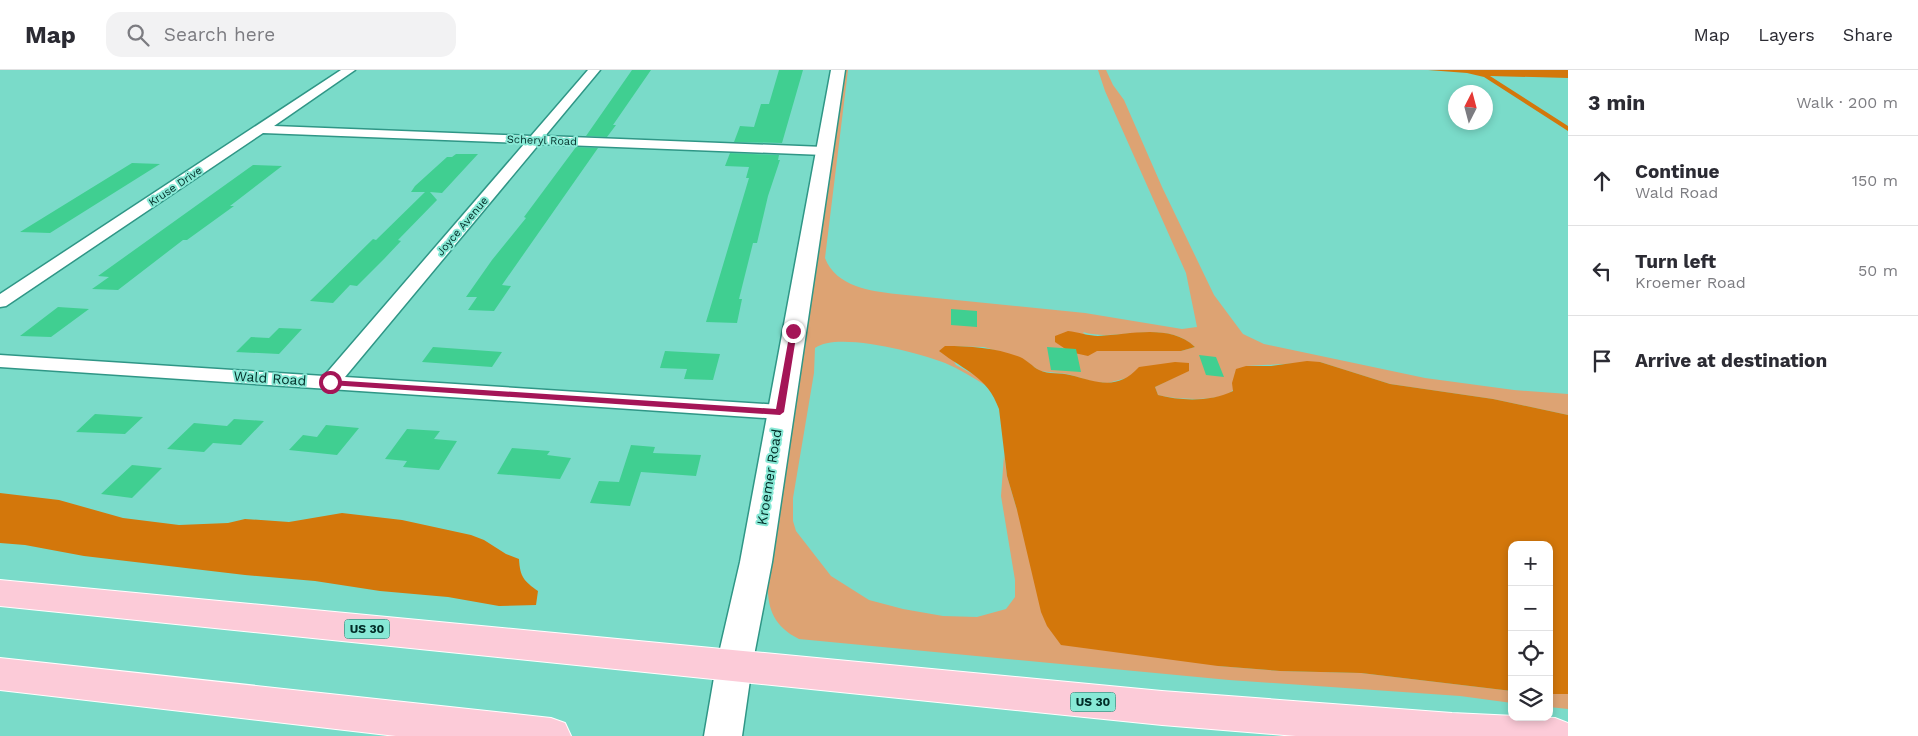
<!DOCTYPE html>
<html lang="en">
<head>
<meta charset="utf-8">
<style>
	:root { --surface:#fff; --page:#f2f2f3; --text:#2b2b33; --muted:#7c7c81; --line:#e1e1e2 }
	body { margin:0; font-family:"Work Sans",sans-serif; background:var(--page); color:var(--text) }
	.controls { position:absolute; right:15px; bottom:15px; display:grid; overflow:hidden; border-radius:10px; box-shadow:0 2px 8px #0003 }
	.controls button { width:45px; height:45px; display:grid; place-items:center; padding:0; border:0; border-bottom:1px solid var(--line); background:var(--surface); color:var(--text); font:25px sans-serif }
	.compass { position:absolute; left:1448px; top:15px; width:45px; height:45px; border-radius:50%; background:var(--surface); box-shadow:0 2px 8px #0003; rotate:6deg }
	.stop { position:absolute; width:15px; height:15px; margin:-11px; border:4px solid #a41557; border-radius:50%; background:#fff }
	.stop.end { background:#a41557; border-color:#fff; box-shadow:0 1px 5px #0008 }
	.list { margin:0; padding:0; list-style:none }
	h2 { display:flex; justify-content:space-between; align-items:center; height:65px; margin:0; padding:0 20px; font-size:21px }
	h2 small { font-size:16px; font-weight:400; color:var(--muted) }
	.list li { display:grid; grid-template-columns:32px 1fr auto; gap:15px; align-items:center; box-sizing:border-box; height:90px; padding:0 20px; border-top:1px solid var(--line) }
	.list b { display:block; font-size:19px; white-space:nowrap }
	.list p { margin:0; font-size:16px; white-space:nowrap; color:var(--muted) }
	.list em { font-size:16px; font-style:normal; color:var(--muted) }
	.icon { flex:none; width:28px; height:28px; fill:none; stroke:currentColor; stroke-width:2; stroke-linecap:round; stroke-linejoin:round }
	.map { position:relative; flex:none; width:1568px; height:666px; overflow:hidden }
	header { display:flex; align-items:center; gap:30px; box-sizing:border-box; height:70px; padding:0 25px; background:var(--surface); border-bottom:1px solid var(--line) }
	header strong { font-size:24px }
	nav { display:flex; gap:28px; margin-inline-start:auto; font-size:18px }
	.search { width:350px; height:45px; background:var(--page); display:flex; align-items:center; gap:12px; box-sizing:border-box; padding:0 18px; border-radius:15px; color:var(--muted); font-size:19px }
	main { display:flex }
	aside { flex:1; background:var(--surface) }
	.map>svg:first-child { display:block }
</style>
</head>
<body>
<header>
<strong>Map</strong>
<div class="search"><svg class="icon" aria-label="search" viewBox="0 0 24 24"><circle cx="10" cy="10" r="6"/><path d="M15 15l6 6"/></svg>Search here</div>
<nav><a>Map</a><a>Layers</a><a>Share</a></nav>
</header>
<main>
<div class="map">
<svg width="1568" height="666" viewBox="0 0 1568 666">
	<rect width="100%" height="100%" fill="#7adbc9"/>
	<path fill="#dda373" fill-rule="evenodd" d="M844 0H848L825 188C836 217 871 221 896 224L1085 243 1182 259 1197 257 1186 203 1105 21 1098 0H1106L1113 15 1124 30 1162 117 1214 225 1243 264 1264 274 1425 308 1514 320 1568 324V345L1493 329 1390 314 1320 292 1246 296C1242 303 1239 314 1233 320 1222 333 1173 329 1158 325L1155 317 1183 303 1130 307 1108 313 1094 312 1068 304 1040 301 1021 288 984 277 945 276 956 295 978 307 985 315C972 307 959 299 945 293 919 283 838 261 815 278L814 303 793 428V451L796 461 831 506 869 530 903 539 943 546 977 547 1006 539 1015 527V510L1001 426 1004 385 1007 406 1017 440 1218 596 1280 601 1361 603 1512 621V633L1460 626 1229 610 799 569C755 548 769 506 774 466ZM1083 262C1118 273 1164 248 1195 277L1181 281H1097Z
		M1549 624H1568V639L1549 637Z"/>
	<path fill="#d3770b" d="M1428 0H1568V8L1490 6 1568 56V61L1484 7 1467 3Z
		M1068 261C1078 262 1089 266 1098 266 1130 265 1169 253 1195 277L1181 281H1097L1088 286 1070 282 1055 272V266Z
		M945 276C970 276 997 278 1020 287 1027 290 1033 297 1039 300 1049 305 1060 302 1070 305 1098 312 1117 321 1139 297L1175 292 1189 293V301L1155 317 1158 325C1180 331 1212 332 1233 321L1232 313 1236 299 1246 296H1271L1307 291 1320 292 1390 314 1493 329 1568 345V624H1549V475H1512V621L1361 603 1280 601 1218 596 1061 575 1047 556 1041 542 1017 440 1007 406 999 339C987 306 965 301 939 281Z
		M0 423 59 430 123 448 179 455 228 453 245 449 289 452 342 443 402 450 471 465 484 470 506 484 519 489C520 507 524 511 538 521L536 535 499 536 448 527 380 521 315 511 245 505 84 486 25 475 0 473Z"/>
	<path fill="#40cf91" d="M632 0H651L613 55H616L607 67 586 66Z
		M779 0H803L782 73 734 72 740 56 754 57 761 34H769Z
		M576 77 598 78 502 215 511 216 494 241 468 240 477 227H466L492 190 526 148 524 147Z
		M730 83 779 85 778 90H780L768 126 757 173H753L739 229H742L737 253 706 252 749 108H746L749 97 725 96Z
		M456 84H478L442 123 430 122 437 130 398 170 401 171 384 189 357 216 350 215 333 233 310 231 373 169 376 170 425 122H411L415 116 447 87H452Z
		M132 93 160 94 50 163 20 162Z
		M253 95 282 96 230 136H234L187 170H183L118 220 92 219 109 207 98 206Z
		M58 237 89 239 51 267 20 266Z
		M951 239 977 241V257L951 255Z
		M279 258 302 259 279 284 236 282 251 267 269 268Z
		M433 277 502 282 492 297 422 292Z
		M1047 277 1076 279 1081 302 1051 300Z
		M665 281 720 284 713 310 684 309 687 299 660 298Z
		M1199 285 1216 287 1224 307 1206 305Z
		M95 344 143 347 125 364 76 362Z
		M234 349 264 351 241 375 213 373 204 382 167 379 194 353 227 356Z
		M326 355 359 358 337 385 289 380 303 365 317 367Z
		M407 359 440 361 434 369 457 371 439 400 403 397 407 391 385 389Z
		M631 375 655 377 653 383 701 385 696 406 641 402 630 436 590 433 599 411 619 412Z
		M512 378 550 381 547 385 571 388 560 409 497 404Z
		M132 395 162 398 132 428 101 424Z"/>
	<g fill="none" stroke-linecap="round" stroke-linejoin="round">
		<defs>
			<path id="minor" d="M341 0H355L274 56 531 66 588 0H600L545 66 824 77 831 81 824 85 539 74 345 307 780 335 788 337 791 342 788 347 780 349 0 297V285L324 306 525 73 263 63 6 236 0 237V224Z"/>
			<path id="tertiary" d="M831 0H845L772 492 752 596 742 666H704L716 596 740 492Z"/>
			<path id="trunk" d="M0 510 1162 621 1452 643 1555 648 1568 653V666H1296L1162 655 0 536Z
				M0 588 551 648 565 653 571 666H396L0 620Z"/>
		</defs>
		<use href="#minor" stroke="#2f9686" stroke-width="3"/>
		<use href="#tertiary" stroke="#2f9686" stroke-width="3"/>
		<use href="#trunk" stroke="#fff" stroke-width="2"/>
		<use href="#minor" fill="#fff" fill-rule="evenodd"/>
		<use href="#tertiary" fill="#fff" fill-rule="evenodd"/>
		<use href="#trunk" fill="#fccbd8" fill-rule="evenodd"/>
	</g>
	<path fill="#a41557" d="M793 259 797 261 784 342 780 345 330 315 326 312 330 310 776 339 790 261Z"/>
	<g text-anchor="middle" stroke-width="4" stroke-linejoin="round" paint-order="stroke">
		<g font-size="11" fill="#002d27" stroke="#88e9d6">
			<text transform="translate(542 70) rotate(2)" y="4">Scheryl Road</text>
			<text transform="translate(175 116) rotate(-34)" y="4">Kruse Drive</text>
			<text transform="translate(462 156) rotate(-50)" y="4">Joyce Avenue</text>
		</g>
		<g fill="#88e9d6" stroke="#29655c" stroke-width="1">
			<rect x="344.5" y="549.5" width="45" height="19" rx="4"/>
			<rect x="1070.5" y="622.5" width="45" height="19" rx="4"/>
		</g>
		<g font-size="12" font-weight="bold" fill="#002d27">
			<text x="367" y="563">US 30</text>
			<text x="1093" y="636">US 30</text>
		</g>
		<g font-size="14" fill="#002d27" stroke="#88e9d6">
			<text transform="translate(270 308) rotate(4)" y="5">Wald Road</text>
			<text transform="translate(769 407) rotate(-81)" y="5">Kroemer Road</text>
		</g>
	</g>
</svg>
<div class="controls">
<button>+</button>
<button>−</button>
<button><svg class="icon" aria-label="locate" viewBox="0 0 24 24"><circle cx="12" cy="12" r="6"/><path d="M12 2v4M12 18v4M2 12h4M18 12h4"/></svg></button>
<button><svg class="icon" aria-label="layers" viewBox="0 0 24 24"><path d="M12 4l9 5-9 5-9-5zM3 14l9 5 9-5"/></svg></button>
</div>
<svg class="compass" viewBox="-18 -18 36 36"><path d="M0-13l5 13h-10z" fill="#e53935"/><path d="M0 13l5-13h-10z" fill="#7c7c81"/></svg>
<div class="stop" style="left:330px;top:312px"></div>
<div class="stop end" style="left:793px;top:261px"></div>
</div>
<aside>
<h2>3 min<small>Walk · 200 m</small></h2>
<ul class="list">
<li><svg class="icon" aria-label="ahead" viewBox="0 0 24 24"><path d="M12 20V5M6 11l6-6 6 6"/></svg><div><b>Continue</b><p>Wald Road</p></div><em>150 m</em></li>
<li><svg class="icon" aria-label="left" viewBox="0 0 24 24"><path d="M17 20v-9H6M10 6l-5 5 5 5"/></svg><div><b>Turn left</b><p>Kroemer Road</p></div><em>50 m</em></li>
<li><svg class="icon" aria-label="arrive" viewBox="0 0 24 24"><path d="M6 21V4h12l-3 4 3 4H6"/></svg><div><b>Arrive at destination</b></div></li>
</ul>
</aside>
</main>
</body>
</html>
